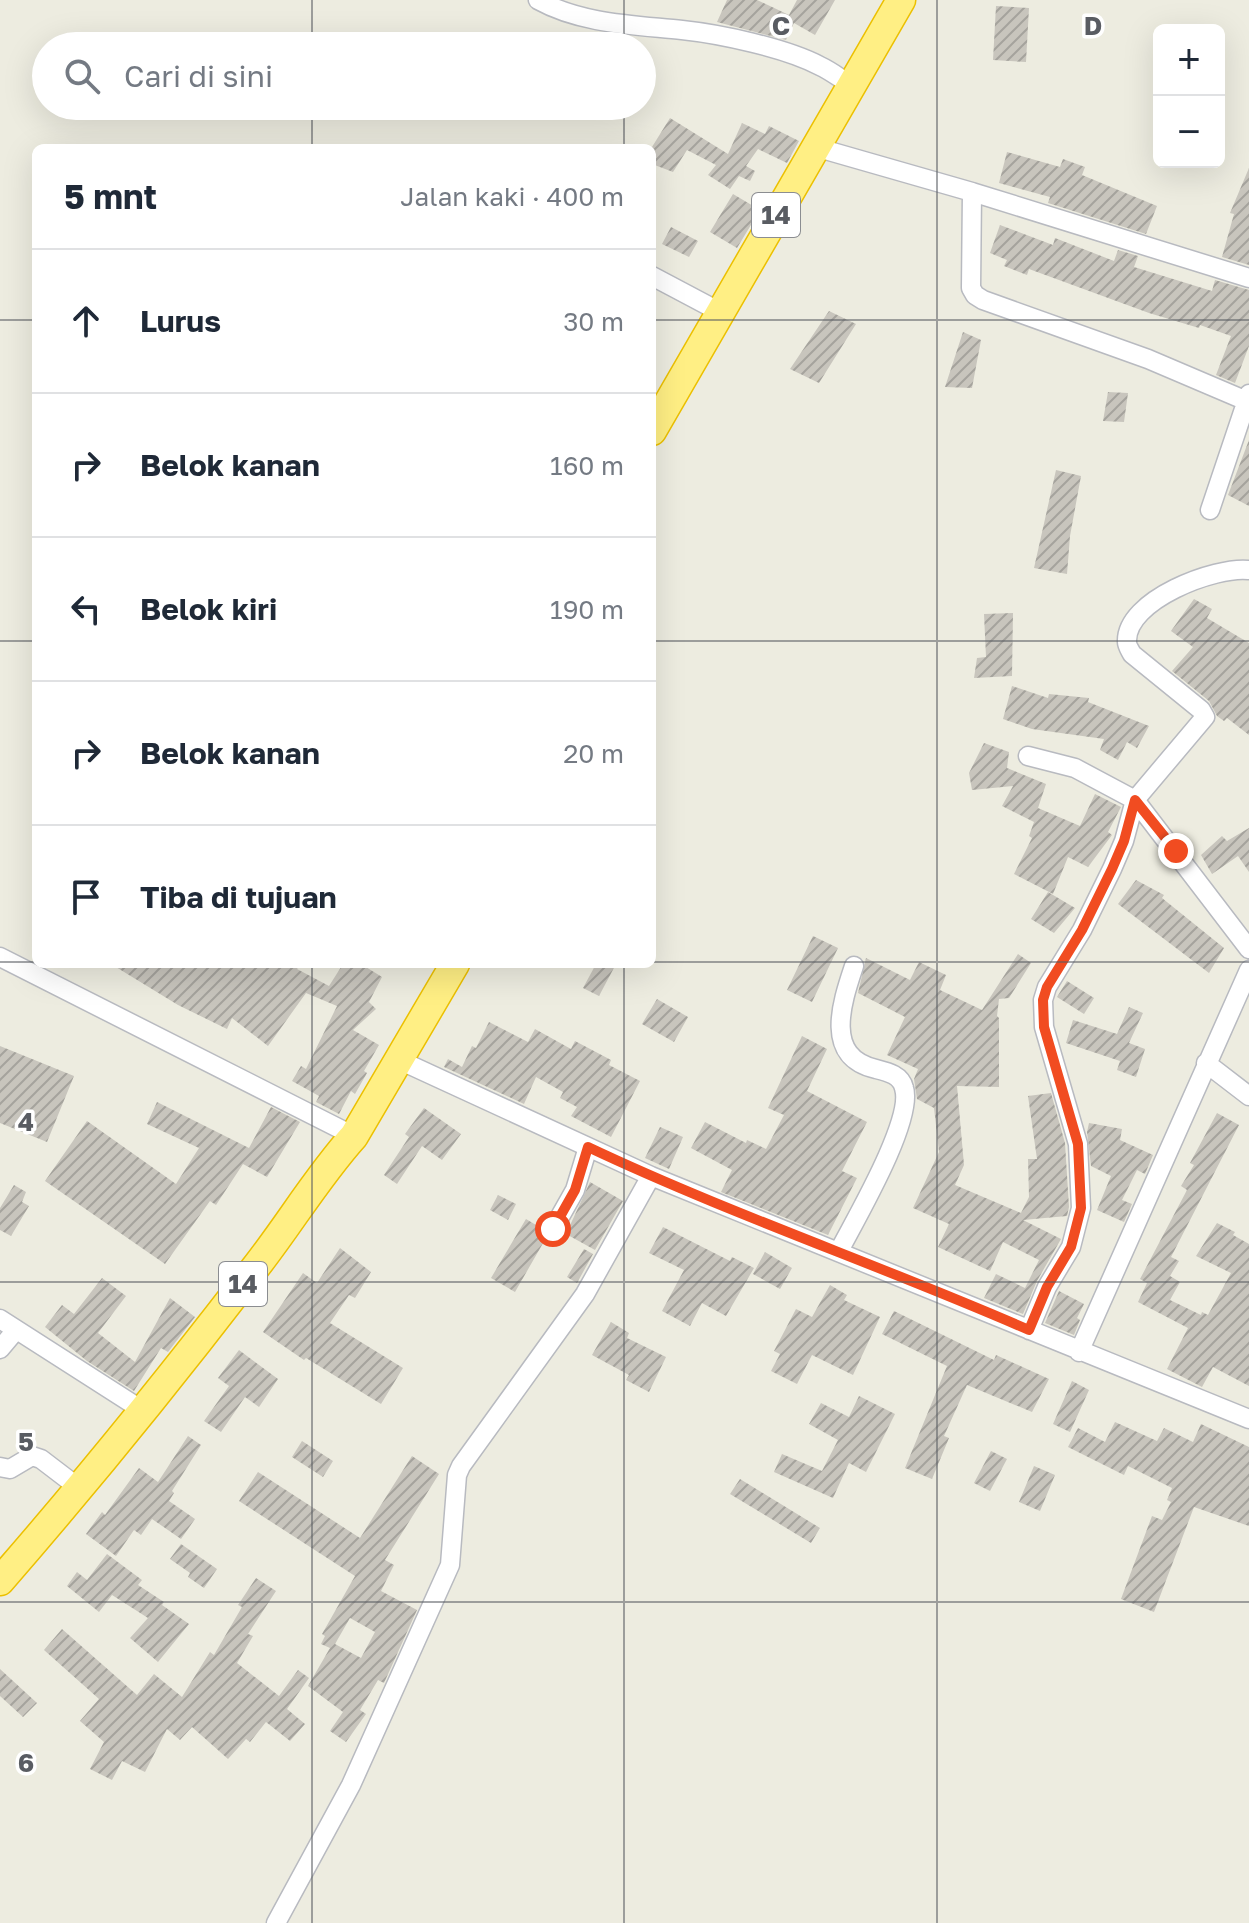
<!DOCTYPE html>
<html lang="id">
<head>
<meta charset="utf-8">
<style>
	:root { --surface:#fff; --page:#f6f6f7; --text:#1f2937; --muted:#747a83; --line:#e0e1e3 }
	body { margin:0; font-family:"Golos Text",sans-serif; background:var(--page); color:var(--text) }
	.controls { position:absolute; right:24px; top:24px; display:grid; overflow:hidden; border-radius:12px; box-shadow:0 8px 32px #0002 }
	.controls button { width:72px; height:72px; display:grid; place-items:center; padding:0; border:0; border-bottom:2px solid var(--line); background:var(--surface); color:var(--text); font:40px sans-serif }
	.stop { position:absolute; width:24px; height:24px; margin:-18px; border:6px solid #f14c21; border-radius:50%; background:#fff }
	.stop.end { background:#f14c21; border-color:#fff; box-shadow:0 2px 8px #0008 }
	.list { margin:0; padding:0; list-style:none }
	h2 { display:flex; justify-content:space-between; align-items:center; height:104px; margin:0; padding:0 32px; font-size:34px }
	h2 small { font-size:26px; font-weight:400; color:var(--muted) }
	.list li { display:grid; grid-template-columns:52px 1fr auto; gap:24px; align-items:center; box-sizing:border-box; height:144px; padding:0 32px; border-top:2px solid var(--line) }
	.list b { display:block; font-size:30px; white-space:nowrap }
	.list em { font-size:26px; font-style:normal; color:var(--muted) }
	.icon { flex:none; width:44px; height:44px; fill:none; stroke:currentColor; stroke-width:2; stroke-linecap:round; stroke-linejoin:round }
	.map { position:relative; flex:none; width:1249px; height:1923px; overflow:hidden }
	.search { position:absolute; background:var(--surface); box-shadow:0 8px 32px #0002; left:32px; top:32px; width:624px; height:88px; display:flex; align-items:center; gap:20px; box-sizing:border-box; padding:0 28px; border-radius:44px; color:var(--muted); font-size:30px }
	.panel { position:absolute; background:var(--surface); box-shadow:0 8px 32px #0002; left:32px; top:144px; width:624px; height:824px; border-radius:12px }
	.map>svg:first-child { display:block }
</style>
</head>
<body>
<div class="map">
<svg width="1249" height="1923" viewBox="0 0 1249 1923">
	<defs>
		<pattern id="building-hatch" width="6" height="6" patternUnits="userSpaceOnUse" patternTransform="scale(2)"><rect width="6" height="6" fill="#c8c5bd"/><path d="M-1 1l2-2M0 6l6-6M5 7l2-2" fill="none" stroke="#a5a39d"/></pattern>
	</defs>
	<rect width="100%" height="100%" fill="#edece0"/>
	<path fill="url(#building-hatch)" fill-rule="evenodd" d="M727 0H757L789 15 797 0H835L815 35 794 23 786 40 717 22Z
		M996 6 1029 8 1026 62 993 60Z
		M670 118 728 154 742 123 765 134 769 126 799 141 787 163 758 149 746 166 755 171 750 181 739 176 730 189 708 175 716 165 687 150 673 172 652 164V147Z
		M1007 152 1060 167 1063 159 1085 167 1082 175 1157 206 1146 234 1048 203 1050 197 999 183Z
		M1249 168V265L1222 257 1234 214 1230 213Z
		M733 194 760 210 737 248 710 232Z
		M1000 225 1053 245 1055 238 1114 261 1118 250 1138 256 1134 267 1212 291 1215 280 1249 290V346L1235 383 1216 375 1231 336 1200 325 1199 328 1149 313 1029 269 1027 275 1004 266 1007 260 990 253Z
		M671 227 698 241 689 257 662 244Z
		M829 311 856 324 819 383 790 369Z
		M963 332 981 340 972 388 945 387Z
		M1108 392 1128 393 1124 422 1103 421Z
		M1249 440V506L1228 495Z
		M1056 470 1081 476 1070 536 1067 574 1034 568Z
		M1194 599 1212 609 1207 618 1249 643V735L1227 718 1224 721 1217 716 1209 701 1172 671 1193 647 1171 631Z
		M1013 613 1012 676 974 678 977 658 986 657 984 614Z
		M1012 686 1048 698 1049 694 1089 698 1088 702 1149 726 1137 748 1127 742 1118 760 1100 750 1104 739 1032 729 1003 719Z
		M984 743 1009 752 1007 768 1046 784 1038 808 1080 826 1095 794 1121 807 1108 832 1112 835 1088 867 1068 857 1053 894 1014 874 1032 838 1029 836 1034 822 1002 806 1013 786 972 790 969 773Z
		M1249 828V872L1238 856 1212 874 1201 855 1222 836 1227 841Z
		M1136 880 1164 895 1162 898 1224 948 1209 973 1118 904Z
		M1048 892 1075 908 1054 933 1031 919Z
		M813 936 838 948 812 1002 787 990Z
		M1018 954 1031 963 1009 998 999 999 997 1016 999 1018V1087L957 1086 964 1165 955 1185 1021 1213 1029 1197 1028 1159H1037L1028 1096 1051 1093 1065 1143 1069 1207 1067 1216 1023 1220 1061 1239 1037 1281 1023 1314 984 1298 996 1274 1025 1288 1039 1260 1003 1242 990 1271 938 1247 949 1224 913 1208 939 1152 934 1108 917 1099 914 1079 918 1069 887 1055 905 1017 858 993 866 958 910 980 919 962 946 975 940 990 982 1010Z
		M111 964H301L297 969 329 986 343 964H361L382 977 369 1002 376 1009 353 1030 379 1045 364 1071 367 1073 355 1094 351 1091 339 1114 316 1102 319 1096 292 1081 301 1066 306 1069 337 1006 306 993 268 1046 232 1018 227 1029 178 1005Z
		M596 964H616L599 996 583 988Z
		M1067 981 1094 998 1084 1014 1057 997Z
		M657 999 688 1017 674 1042 642 1024Z
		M1129 1007 1143 1013 1129 1043 1145 1049 1136 1077 1117 1070 1120 1061 1066 1043 1073 1020 1117 1034Z
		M489 1022 528 1042 535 1029 571 1049 575 1041 611 1060 609 1065 640 1081 611 1137 571 1116 577 1107 560 1098 563 1092 536 1077 524 1104 444 1067 448 1059 462 1067 472 1046 476 1048Z
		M802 1036 827 1049 807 1091 867 1122 842 1171 857 1178 828 1235 721 1192 732 1170 691 1148 705 1122 746 1143 747 1140 766 1149 784 1115 768 1108Z
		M0 1046 74 1076 47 1142 0 1123Z
		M157 1102 249 1148 271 1107 300 1122 267 1177 243 1164 216 1205 210 1201 165 1264 45 1181 87 1121 176 1184 199 1148 147 1124Z
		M424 1108 461 1134 442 1160 422 1146 397 1184 384 1175 409 1137 405 1134Z
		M1217 1113 1239 1125 1171 1257 1179 1261 1170 1276 1180 1282 1170 1300 1201 1315 1202 1312 1208 1315 1231 1273 1196 1256 1217 1223 1235 1232 1233 1235 1249 1244V1386L1213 1367 1202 1387 1167 1369 1188 1328 1138 1302 1147 1283 1140 1279 1187 1190 1181 1186 1194 1165 1190 1163Z
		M1089 1123 1122 1129 1120 1140 1153 1155 1145 1174 1137 1170 1122 1200 1132 1204 1124 1222 1097 1210 1111 1176 1091 1166 1087 1132Z
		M660 1127 683 1137 669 1169 645 1158Z
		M590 1182 623 1201 595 1250 566 1234Z
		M14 1185 26 1192 22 1202 29 1206 11 1236 0 1230V1208Z
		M498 1195 516 1204 508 1220 490 1210Z
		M526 1219 541 1228 546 1238 515 1292 491 1278Z
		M663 1227 730 1261 732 1257 754 1268 726 1316 702 1303 690 1326 662 1311 684 1270 649 1253Z
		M340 1248 371 1272 355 1298 349 1295 330 1323 403 1368 381 1404 306 1358 304 1360 263 1332 303 1273 317 1283Z
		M584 1249 593 1254 577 1283 567 1277Z
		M765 1252 792 1268 780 1289 753 1274Z
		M102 1278 126 1296 98 1333 135 1362 170 1298 195 1317 168 1352 161 1348 134 1391 87 1361 45 1327 62 1305 74 1314Z
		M830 1285 847 1295 844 1300 880 1317 853 1375 812 1355 797 1384 771 1371 780 1354 774 1351 796 1309 812 1317Z
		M1059 1291 1084 1304 1077 1318 1080 1320 1074 1335 1045 1323Z
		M894 1311 994 1360 996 1355 1049 1379 1032 1412 967 1385 944 1436 949 1438 932 1479 905 1468 947 1366 882 1334Z
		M611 1322 629 1333 627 1338 666 1357 649 1392 626 1380 629 1375 592 1355Z
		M239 1350 278 1379 259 1407 245 1397 221 1432 204 1421 229 1386 218 1378Z
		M1072 1381 1089 1390 1070 1432 1053 1424Z
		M859 1396 895 1414 866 1472 849 1463 833 1498 774 1472 782 1454 822 1471 838 1440 809 1424 821 1403 849 1417Z
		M1115 1422 1157 1441 1164 1428 1193 1442 1201 1424 1249 1447V1526L1194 1507 1154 1612 1121 1599 1152 1516 1162 1520 1171 1502 1167 1500 1172 1488 1128 1466 1124 1475 1068 1447 1078 1428 1105 1442Z
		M188 1436 201 1445 172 1491 174 1493 169 1501 195 1519 181 1539 152 1519 141 1535 134 1530 116 1556 86 1534 102 1512 105 1515 139 1468 158 1482Z
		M302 1441 333 1461 323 1477 292 1457Z
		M991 1451 1007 1459 990 1491 974 1483Z
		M412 1456 439 1474 385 1560 394 1565 381 1591 417 1610 384 1683 378 1680 360 1710 366 1714 346 1742 330 1731 343 1712 308 1686 330 1648 321 1644 325 1636 322 1634 355 1576 239 1501 258 1472 360 1538ZM350 1618 375 1632 361 1658 335 1644Z
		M1034 1466 1055 1475 1040 1511 1019 1502Z
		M740 1479 820 1528 811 1543 730 1494Z
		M181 1544 217 1569 204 1588 188 1577 190 1573 170 1559Z
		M107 1554 142 1580 138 1585 164 1602 162 1605 189 1624 158 1662 130 1638 148 1618 112 1595 99 1612 67 1586 77 1572 87 1580Z
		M256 1578 276 1591 248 1634 253 1636 237 1663 279 1696 298 1670 309 1678 287 1709 305 1724 290 1741 266 1722 250 1742 246 1739 228 1759 192 1727 180 1740 167 1729 145 1772 122 1761 112 1780 90 1769 104 1742 80 1721 99 1699 44 1650 62 1629 137 1695 154 1674 182 1697 210 1652 214 1655 242 1607 238 1605Z
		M0 1669 37 1703 23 1717 0 1696Z"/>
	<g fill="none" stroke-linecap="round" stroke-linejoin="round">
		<defs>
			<path id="minor" d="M538 0C581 24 635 25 682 30 720 34 786 48 820 66 831 71 841 79 851 85
				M815 147 972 192 971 288 975 295 983 300 1148 359 1249 402
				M972 192 1249 278
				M652 276 720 312
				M1210 510 1249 394
				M1028 756 1075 768 1135 800 1249 949
				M0 957 354 1136
				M397 1059 651 1176 1249 1419
				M1206 1063 1249 1096
				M553 1229 575 1190 588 1147
				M839 1251C855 1220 914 1120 904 1088 901 1075 888 1072 876 1069 823 1057 842 1002 854 966
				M0 1319 142 1410
				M1029 1330 1047 1287 1071 1247 1081 1208 1078 1144 1044 1027 1043 1000 1047 987 1082 930 1112 869 1124 841 1135 800 1205 717 1201 710 1132 654C1130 650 1127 646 1127 642 1125 600 1216 566 1249 570
				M0 1349 16 1330
				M1079 1352 1249 970
				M0 1467 10 1469 32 1456 41 1459 79 1488
				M276 1923 351 1785 450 1565 457 1475 461 1466 585 1294 651 1176"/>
			<path id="highway" d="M652 431 901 0
				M0 1581C88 1480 173 1375 255 1268 289 1225 317 1177 354 1136L455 964"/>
		</defs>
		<use href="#minor" stroke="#b8bac0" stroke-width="21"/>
		<use href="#highway" stroke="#ecc000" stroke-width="31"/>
		<use href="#minor" stroke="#fff" stroke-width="18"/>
		<use href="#highway" stroke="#ffef84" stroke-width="28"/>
	</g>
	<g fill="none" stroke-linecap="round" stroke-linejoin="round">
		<path stroke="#f14c21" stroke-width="10" d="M553 1229 575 1190 588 1147C732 1215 883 1266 1029 1330L1047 1287 1071 1247 1081 1208 1078 1144 1044 1027 1043 1000 1047 987 1082 930 1112 869 1124 841 1135 800 1176 851"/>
	</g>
	<path fill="none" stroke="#595c62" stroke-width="2" stroke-opacity="0.55" d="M312 0V46M624 0V46M937 0V1923M312 106V148M624 106V148M0 320H36M652 320H1249M0 641H36M652 641H1249M0 962H36M652 962H1249M312 964V1923M624 964V1923M0 1282H1249M0 1602H1249"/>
	<g text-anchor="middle" stroke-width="7" stroke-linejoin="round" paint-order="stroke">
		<g fill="#fff" stroke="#8b8d91" stroke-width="2">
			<rect x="752" y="193" width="48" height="44" rx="6"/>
			<rect x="219" y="1262" width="48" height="44" rx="6"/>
		</g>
		<g font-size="26" font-weight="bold" fill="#595c62">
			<text x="776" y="224">14</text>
			<text x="243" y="1293">14</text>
		</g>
	</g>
	<g font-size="26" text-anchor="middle" font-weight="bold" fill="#595c62" stroke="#fff" stroke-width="7" stroke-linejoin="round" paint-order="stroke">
		<text x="781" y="35">C</text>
		<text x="1093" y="35">D</text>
		<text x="26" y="1131">4</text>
		<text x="26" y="1451">5</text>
		<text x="26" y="1772">6</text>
	</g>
</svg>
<div class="controls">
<button>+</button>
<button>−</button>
</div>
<div class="stop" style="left:553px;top:1229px"></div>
<div class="stop end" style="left:1176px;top:851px"></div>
<div class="search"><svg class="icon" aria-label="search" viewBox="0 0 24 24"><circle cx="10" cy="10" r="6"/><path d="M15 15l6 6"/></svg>Cari di sini</div>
<section class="panel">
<h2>5 mnt<small>Jalan kaki · 400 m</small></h2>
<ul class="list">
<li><svg class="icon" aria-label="ahead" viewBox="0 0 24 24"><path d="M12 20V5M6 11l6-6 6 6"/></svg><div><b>Lurus</b></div><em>30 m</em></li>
<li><svg class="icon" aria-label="right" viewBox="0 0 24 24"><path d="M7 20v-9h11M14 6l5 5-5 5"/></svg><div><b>Belok kanan</b></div><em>160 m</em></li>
<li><svg class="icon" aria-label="left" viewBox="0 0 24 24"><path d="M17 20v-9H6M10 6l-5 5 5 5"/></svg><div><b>Belok kiri</b></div><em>190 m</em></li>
<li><svg class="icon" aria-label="right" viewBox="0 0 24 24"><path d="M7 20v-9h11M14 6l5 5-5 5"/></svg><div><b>Belok kanan</b></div><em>20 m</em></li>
<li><svg class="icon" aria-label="arrive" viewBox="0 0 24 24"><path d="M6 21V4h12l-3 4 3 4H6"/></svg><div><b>Tiba di tujuan</b></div></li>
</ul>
</section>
</div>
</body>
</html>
